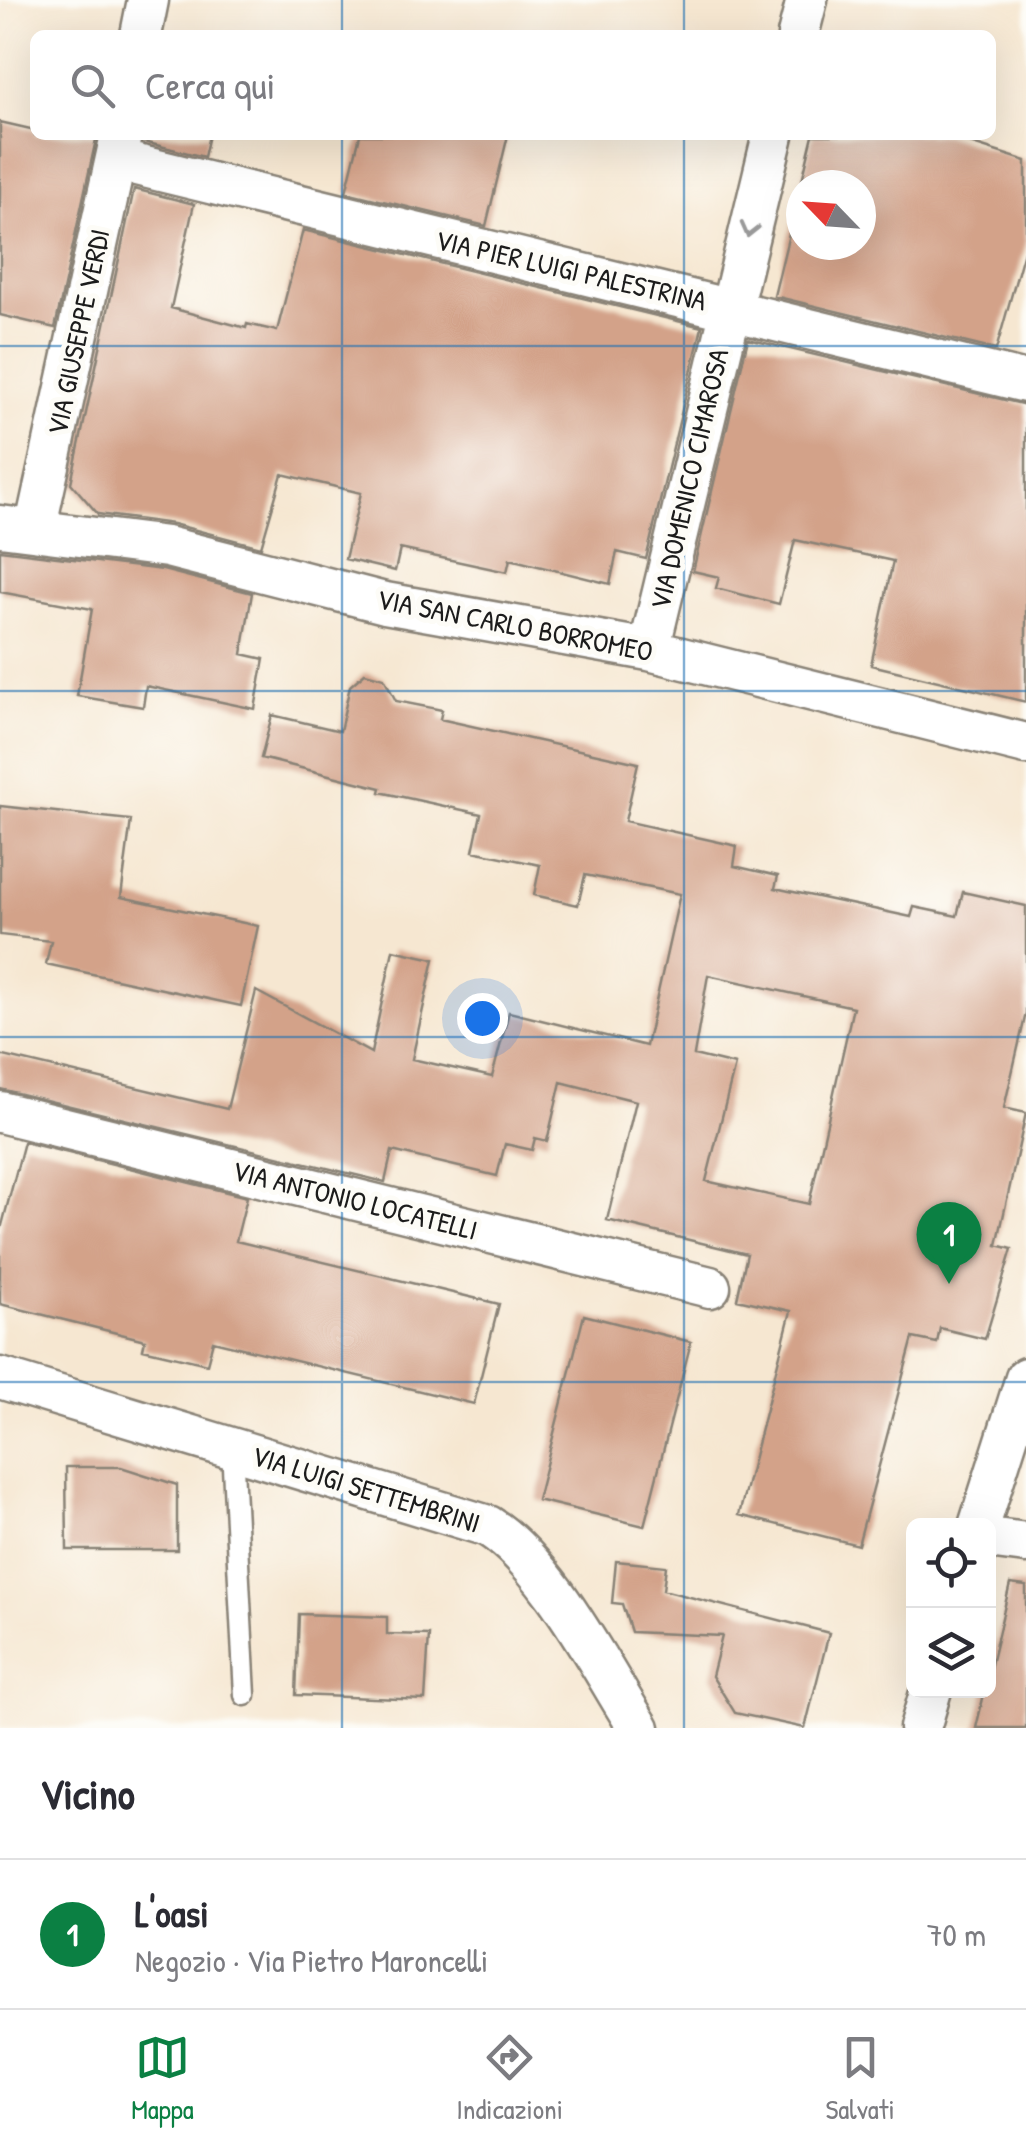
<!DOCTYPE html>
<html lang="it">
<head>
<meta charset="utf-8">
<style>
	:root { --surface:#fff; --page:#f2f2f3; --text:#2b2b33; --muted:#7c7c81; --line:#e1e1e2; --accent:#0b8043 }
	body { margin:0; font-family:"Patrick Hand",sans-serif; background:var(--page); color:var(--text) }
	.controls { position:absolute; right:30px; bottom:30px; display:grid; overflow:hidden; border-radius:15px; box-shadow:0 10px 40px #0002 }
	.controls button { width:90px; height:90px; display:grid; place-items:center; padding:0; border:0; border-bottom:2px solid var(--line); background:var(--surface); color:var(--text); font:50px sans-serif }
	.compass { position:absolute; left:786px; top:170px; width:90px; height:90px; border-radius:50%; background:var(--surface); box-shadow:0 10px 40px #0002; rotate:295deg }
	.you { position:absolute; left:482px; top:1018px; width:35px; height:35px; margin:-25px; border:8px solid #fff; border-radius:50%; background:#1a73e8; box-shadow:0 0 0 15px #1a73e833 }
	.badge { display:grid; place-items:center; width:65px; height:65px; border-radius:50%; background:var(--accent); color:#fff; font-size:32px; font-weight:700 }
	.pin { position:absolute; translate:-50% -82px; filter:drop-shadow(0 2px 5px #0008) }
	.pin::after { content:''; position:absolute; top:52px; width:35px; height:30px; background:inherit; clip-path:polygon(0 0,100% 0,50% 100%) }
	.list { margin:0; padding:0; list-style:none }
	h2 { display:flex; justify-content:space-between; align-items:center; height:130px; margin:0; padding:0 40px; font-size:42px }
	h2 small { font-size:32px; font-weight:400; color:var(--muted) }
	.list li { display:grid; grid-template-columns:65px 1fr auto; gap:30px; align-items:center; box-sizing:border-box; height:150px; padding:0 40px; border-top:2px solid var(--line) }
	.list b { display:block; font-size:38px; white-space:nowrap }
	.list p { margin:0; font-size:32px; white-space:nowrap; color:var(--muted) }
	.list em { font-size:32px; font-style:normal; color:var(--muted) }
	.icon { flex:none; width:55px; height:55px; fill:none; stroke:currentColor; stroke-width:2; stroke-linecap:round; stroke-linejoin:round }
	.map { position:relative; flex:none; width:1026px; height:1728px; overflow:hidden }
	.search { position:absolute; background:var(--surface); box-shadow:0 10px 40px #0002; left:30px; right:30px; top:30px; height:110px; display:flex; align-items:center; gap:25px; box-sizing:border-box; padding:0 35px; border-radius:15px; color:var(--muted); font-size:38px }
	.sheet { height:280px; background:var(--surface) }
	nav { display:flex; justify-content:space-around; align-items:center; box-sizing:border-box; height:140px; border-top:2px solid var(--line); background:var(--surface); font-size:28px; color:var(--muted) }
	nav a { display:grid; justify-items:center; gap:5px }
	nav .on { color:var(--accent) }
	.map>svg:first-child { display:block }
</style>
</head>
<body>
<div class="map">
<svg width="1026" height="1728" viewBox="0 0 1026 1728">
	<rect width="100%" height="100%" fill="#fdfcf7"/>
	<filter id="ink" filterUnits="userSpaceOnUse"><feTurbulence type="fractalNoise" baseFrequency=".01" numOctaves="2"/><feDisplacementMap in="SourceGraphic" scale="20" xChannelSelector="R" yChannelSelector="G"/><feConvolveMatrix kernelMatrix="1 2 1 2 8 2 1 2 1" color-interpolation-filters="sRGB"/></filter>
	<filter id="wash" filterUnits="userSpaceOnUse"><feTurbulence type="fractalNoise" baseFrequency=".0048" numOctaves="4" result="noise"/><feDisplacementMap in="SourceGraphic" scale="40" xChannelSelector="R" yChannelSelector="G"/><feGaussianBlur stdDeviation="2.25" result="paint"/><feColorMatrix in="noise" values="0 0 0 0 0 0 0 0 0 0 0 0 0 0 0 0 0 1.4 0 .05"/><feComposite in="paint" operator="in"/></filter>
	<g filter="url(#wash)">
		<rect width="100%" height="100%" fill="#f6e7d1"/>
		<g id="blocks">
			<path fill="#d3a289" fill-rule="evenodd" d="M0 122 35 130V135H97L55 328 0 315Z
				M144 135H209L204 157 144 142Z
				M360 135H508L486 226 346 192Z
				M813 135H945L1026 161V244L996 350 774 296ZM801 185H861V245H801Z
				M134 189 194 204 171 308 246 328 247 324 277 331 303 230 702 327 646 559 617 552 610 584 510 559 507 572 400 549 395 571 345 559 361 493 282 474 261 547 173 524 98 514 71 483Z
				M748 339 1026 405V702L871 665 893 561 795 540 779 604 716 588 719 577 693 571Z
				M0 550 163 570 252 593 242 654 264 659 255 709 146 686 143 707 77 696 92 609 0 592Z
				M365 673 384 678 396 701 442 710 440 719 638 763 625 821 737 846 734 866 778 876 775 888 911 917 914 907 957 916 963 892 1026 906V1013L1004 1108 1026 1113 997 1245 1012 1249 985 1339 940 1328 937 1343 913 1338 858 1545 739 1515 791 1311 737 1299 747 1254 607 1220 636 1101 561 1082 547 1141 535 1138 532 1150 505 1144 497 1176 392 1151 385 1182 0 1089V1055L227 1109 256 991 371 1053 393 950 434 959 412 1059 492 1077 509 1012 646 1046 680 894 585 875 578 905 534 895 540 865 473 851 481 814 380 792 381 788 261 758 272 715 340 731 350 686ZM708 975 853 1007 809 1204 706 1181 735 1065 694 1055Z
				M0 806 131 820 121 897 258 926 241 1006 46 964 51 941 0 935Z
				M24 1142 247 1197 236 1241 499 1304 474 1404 213 1341 207 1364 143 1349 145 1340 0 1304V1233Z
				M584 1315 691 1342 644 1526 537 1500Z
				M66 1467H121L177 1485V1550H67Z
				M616 1561 666 1566 663 1590 829 1633 805 1728 735 1713 712 1676 722 1636 631 1632 622 1604 612 1603Z
				M1010 1584 1026 1586V1728H976Z
				M299 1614 387 1617V1634L429 1635 425 1700 296 1695Z"/>
		</g>
	</g>
	<g filter="url(#ink)">
		<use href="#blocks" fill-opacity="0" stroke="#898276" stroke-width="2.5"/>
		<g fill="none" stroke-linecap="round" stroke-linejoin="round">
			<defs>
				<path id="service" d="M232 1448 245 1695"/>
				<path id="minor" d="M141 35 148 0
					M798 35 807 0
					M116 160 1026 382
					M0 526 167 547 385 603 649 650 1026 744
					M35 530 121 135
					M649 650 773 135
					M0 1112 710 1287
					M0 1378 488 1526C548 1563 600 1667 639 1728
					M979 1526 1026 1378
					M988 1538 1026 1543
					M920 1728 931 1690"/>
			</defs>
			<use href="#service" stroke="#898276" stroke-width="25"/>
			<use href="#minor" stroke="#898276" stroke-width="45"/>
			<use href="#service" stroke="#fff" stroke-width="20"/>
			<use href="#minor" stroke="#fff" stroke-width="40"/>
		</g>
		<defs><path id="oneway-chevron" d="M-2-3.5L2.5 0L-2 3.5" fill="none" stroke-width="1.6" stroke-linecap="round" stroke-linejoin="round" transform="scale(2.5)"/></defs>
		<use stroke="#999" href="#oneway-chevron" transform="translate(749 230) rotate(104)"/>
	</g>
	<path fill="none" stroke="#1f6fb2" stroke-width="2.5" stroke-opacity="0.55" d="M342 0V35M684 0V35M342 135V1728M684 135V1728M0 346H1026M0 691H1026M0 1037H1026M0 1382H1026"/>
	<g text-anchor="middle" stroke-width="10" stroke-linejoin="round" paint-order="stroke">
		<g font-size="28" fill="#1c1c1c" stroke="#fdfcf7">
			<text transform="translate(571 270) rotate(13)" y="10">VIA PIER LUIGI PALESTRINA</text>
			<text transform="translate(78 332) rotate(-78)" y="10">VIA GIUSEPPE VERDI</text>
			<text transform="translate(689 479) rotate(-77)" y="10">VIA DOMENICO CIMAROSA</text>
			<text transform="translate(515 625) rotate(11)" y="10">VIA SAN CARLO BORROMEO</text>
			<text transform="translate(355 1200) rotate(14)" y="10">VIA ANTONIO LOCATELLI</text>
			<text transform="translate(366 1489) rotate(17)" y="10">VIA LUIGI SETTEMBRINI</text>
		</g>
	</g>
</svg>
<div class="controls">
<button><svg class="icon" aria-label="locate" viewBox="0 0 24 24"><circle cx="12" cy="12" r="6"/><path d="M12 2v4M12 18v4M2 12h4M18 12h4"/></svg></button>
<button><svg class="icon" aria-label="layers" viewBox="0 0 24 24"><path d="M12 4l9 5-9 5-9-5zM3 14l9 5 9-5"/></svg></button>
</div>
<svg class="compass" viewBox="-18 -18 36 36"><path d="M0-13l5 13h-10z" fill="#e53935"/><path d="M0 13l5-13h-10z" fill="#7c7c81"/></svg>
<div class="you"></div>
<div class="pin badge" style="left:949px;top:1284px">1</div>
<div class="search"><svg class="icon" aria-label="search" viewBox="0 0 24 24"><circle cx="10" cy="10" r="6"/><path d="M15 15l6 6"/></svg>Cerca qui</div>
</div>
<section class="sheet">
<h2>Vicino<small></small></h2>
<ul class="list">
<li><span class="badge">1</span><div><b>L'oasi</b><p>Negozio · Via Pietro Maroncelli</p></div><em>70 m</em></li>
</ul>
</section>
<nav>
<a class="on"><svg class="icon" aria-label="map" viewBox="0 0 24 24"><path d="M3 6l6-2 6 2 6-2v14l-6 2-6-2-6 2zM9 4v14M15 6v14"/></svg>Mappa</a>
<a><svg class="icon" aria-label="directions" viewBox="0 0 24 24"><path d="M12 3l9 9-9 9-9-9zM9 14v-3h6M13 9l2 2-2 2"/></svg>Indicazioni</a>
<a><svg class="icon" aria-label="saved" viewBox="0 0 24 24"><path d="M7 4h10v16l-5-4-5 4z"/></svg>Salvati</a>
</nav>
</body>
</html>
